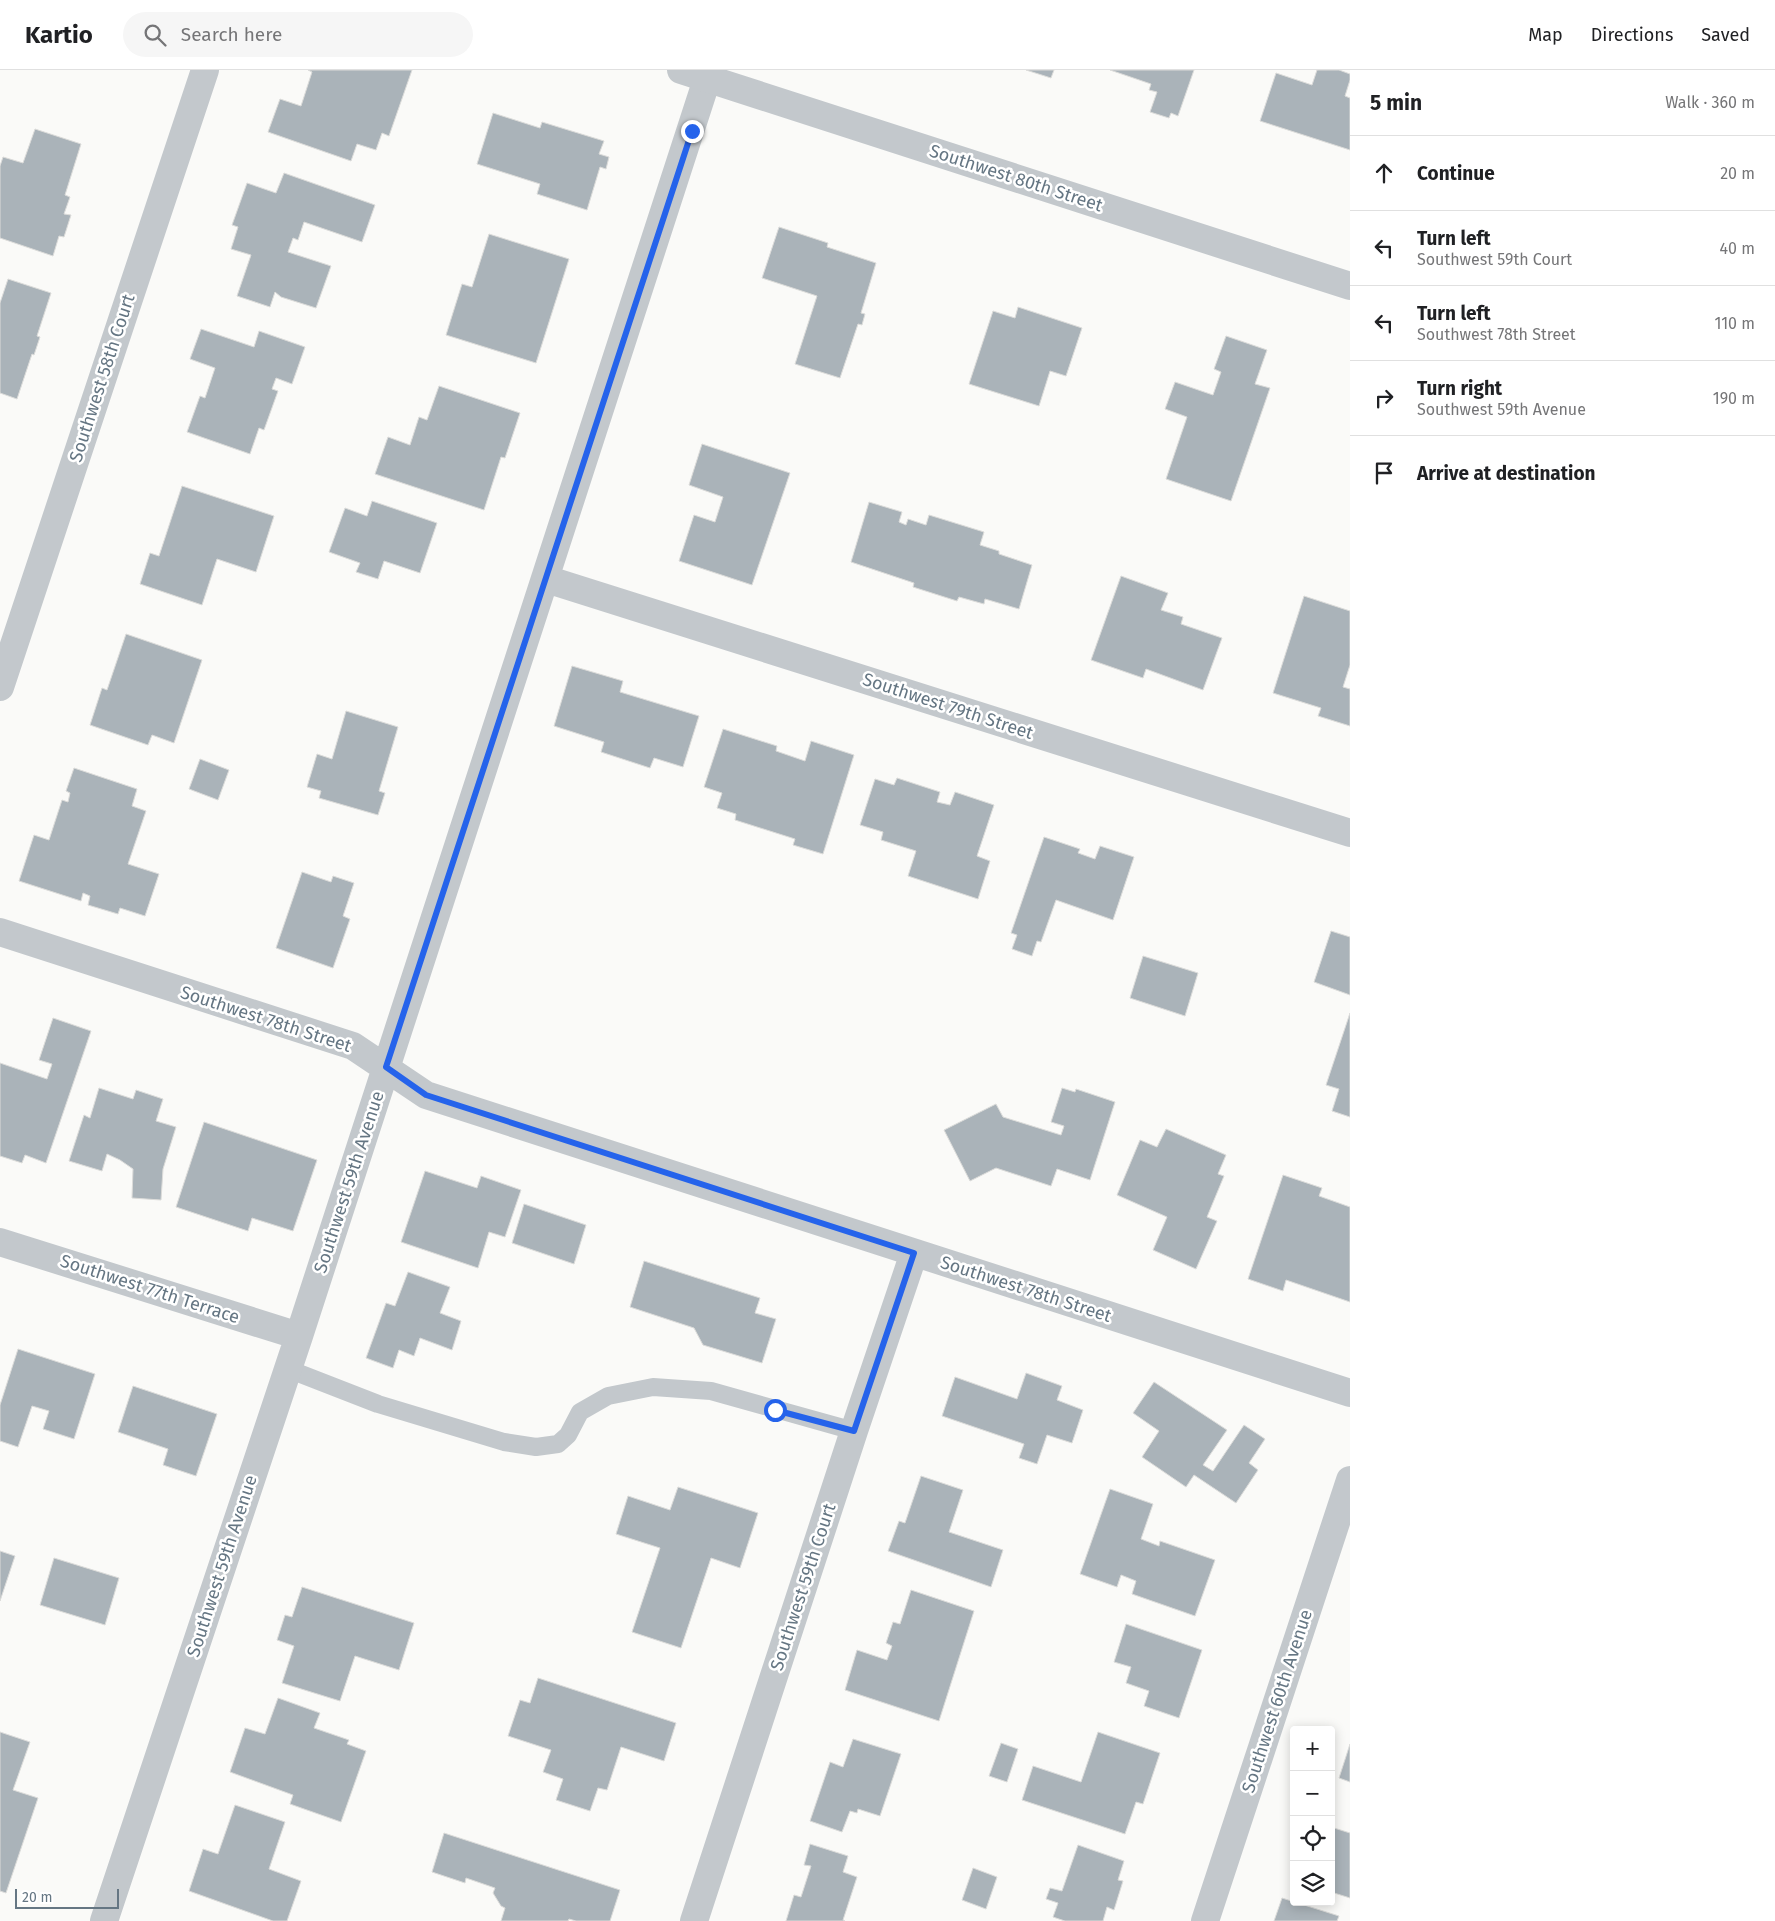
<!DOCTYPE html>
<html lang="en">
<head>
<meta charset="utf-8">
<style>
	:root { --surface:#fff; --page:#f6f6f6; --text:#202124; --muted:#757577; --line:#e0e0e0 }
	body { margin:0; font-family:"Fira Sans",sans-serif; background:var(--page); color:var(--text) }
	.controls { position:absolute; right:15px; bottom:15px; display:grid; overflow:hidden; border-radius:5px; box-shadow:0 2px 12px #0003 }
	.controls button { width:45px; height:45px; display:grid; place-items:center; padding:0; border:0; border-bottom:1px solid var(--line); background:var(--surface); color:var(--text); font:25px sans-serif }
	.scale { position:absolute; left:15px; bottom:12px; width:104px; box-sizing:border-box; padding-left:5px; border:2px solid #657683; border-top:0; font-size:14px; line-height:18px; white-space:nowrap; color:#657683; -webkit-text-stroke:4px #fff; paint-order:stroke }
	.stop { position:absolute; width:15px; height:15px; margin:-11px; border:4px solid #2563eb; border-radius:50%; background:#fff }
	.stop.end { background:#2563eb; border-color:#fff; box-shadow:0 1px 5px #0008 }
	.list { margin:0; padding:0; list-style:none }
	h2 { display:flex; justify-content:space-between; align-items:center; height:65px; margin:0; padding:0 20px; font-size:21px }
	h2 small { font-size:16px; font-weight:400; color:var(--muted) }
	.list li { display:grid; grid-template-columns:32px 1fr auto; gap:15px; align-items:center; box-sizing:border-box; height:75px; padding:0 20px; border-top:1px solid var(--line) }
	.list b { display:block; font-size:19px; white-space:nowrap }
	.list p { margin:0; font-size:16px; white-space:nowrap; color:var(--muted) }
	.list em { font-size:16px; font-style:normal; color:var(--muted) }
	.icon { flex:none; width:28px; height:28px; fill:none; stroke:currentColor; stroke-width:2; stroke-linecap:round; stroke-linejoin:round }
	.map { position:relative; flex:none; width:1350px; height:1851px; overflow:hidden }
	header { display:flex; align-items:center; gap:30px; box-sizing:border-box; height:70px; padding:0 25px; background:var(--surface); border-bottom:1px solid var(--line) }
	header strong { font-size:24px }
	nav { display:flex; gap:28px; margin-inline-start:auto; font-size:18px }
	.search { width:350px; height:45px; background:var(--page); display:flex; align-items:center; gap:12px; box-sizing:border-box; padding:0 18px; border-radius:28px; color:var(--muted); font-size:19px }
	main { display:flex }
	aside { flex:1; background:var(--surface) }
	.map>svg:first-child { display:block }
</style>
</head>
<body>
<header>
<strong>Kartio</strong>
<div class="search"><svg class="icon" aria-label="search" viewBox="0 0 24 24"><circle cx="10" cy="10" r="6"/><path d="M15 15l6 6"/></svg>Search here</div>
<nav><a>Map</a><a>Directions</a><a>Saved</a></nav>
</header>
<main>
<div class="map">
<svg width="1350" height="1851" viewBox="0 0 1350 1851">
	<rect width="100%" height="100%" fill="#fafaf8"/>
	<path fill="#aab3b9" stroke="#dcdcda" d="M308 0H412L389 66 382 63 376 80 357 74 351 91 268 62 280 29 301 36 312 2Z
		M1026 0H1054L1051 8Z
		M1110 0H1194L1178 46 1171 43 1169 48 1150 42 1157 22 1149 20 1151 14Z
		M1317 0H1339L1350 4V10L1345 26 1350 28V80L1260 51 1276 3 1312 15Z
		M493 43 540 58 542 52 604 71 599 84 609 87 606 99 600 97 587 140 537 124 540 114 477 94Z
		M35 59 81 74 65 125 70 127 64 144 71 145 64 167 59 166 53 186 0 168V96L3 87 23 93Z
		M284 103 375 135 362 172 304 152 298 170 293 168 288 182 331 196 316 238 281 227 275 222 270 237 237 226 251 185 231 179 238 157 232 155 247 113 276 123Z
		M779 157 828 173 827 177 876 193 861 243 865 244 862 255 858 254 840 308 795 294 817 226 762 208Z
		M489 164 569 189 536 293 446 265 462 214 472 217Z
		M8 209 51 223 37 266 40 267 34 285 32 284 17 329 0 323V233Z
		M1018 237 1082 258 1066 306 1050 301 1039 336 969 314 993 241 1015 248Z
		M201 259 254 277 259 261 305 277 292 314 276 308 272 319 278 321 264 360 259 358 250 384 187 362 200 326 205 328 215 298 190 289Z
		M1226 266 1267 280 1255 314 1270 318 1231 431 1166 409 1187 347 1165 339 1175 312 1213 325 1221 302 1214 299Z
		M439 316 520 343 505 388 501 387 484 440 375 404 388 367 410 375 419 347 427 350Z
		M702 374 790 403 752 515 679 491 694 445 715 452 723 427 689 415Z
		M182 416 274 446 256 502 217 489 202 535 140 514 150 483 159 486Z
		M372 431 437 453 420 503 384 491 378 509 356 502 360 493 329 482 345 438 367 446Z
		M869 432 902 442 899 452 906 455 908 449 926 455 929 445 984 462 980 475 999 481V484L1032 495 1019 539 985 529 984 534 959 527 957 531 913 517 914 513 851 492Z
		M1121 506 1168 523 1161 540 1183 547 1181 554 1222 568 1203 620 1146 599 1143 608 1091 590Z
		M1304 526 1350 541V595L1343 617 1350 619V656L1318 646 1321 638 1273 623Z
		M126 564 202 590 174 673 152 665 148 675 90 655 102 618 107 620Z
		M572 596 623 611 620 622 699 646 683 697 654 688 650 698 601 682 604 672 554 656Z
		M346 641 398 657 379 721 385 723 378 745 319 728 321 721 307 717 317 684 332 689Z
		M723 659 777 676 776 681 805 691 811 671 854 685 823 784 793 775 795 769 735 750 736 744 717 738 722 723 704 717Z
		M200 689 229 700 218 730 189 719Z
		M74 698 137 719 132 736 146 741 128 794 159 804 145 846 120 838 118 844 88 835 90 826 83 823 81 831 19 811 34 765 49 770 62 730 68 732 70 723 66 721Z
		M897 708 940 722 937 732 950 735 955 722 994 735 977 786 990 791 978 829 908 806 916 781 881 770 883 762 860 755 875 709 894 715Z
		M1044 767 1080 779 1078 783 1095 789 1100 776 1134 787 1113 850 1056 830 1041 872 1037 871 1032 886 1012 879 1017 865 1011 863Z
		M302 802 331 812 333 806 354 813 343 846 350 849 333 898 276 878Z
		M1331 861 1350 867V925L1314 912Z
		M1143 886 1198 903 1185 946 1130 928Z
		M1350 943V1047L1332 1041 1339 1019 1326 1015Z
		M53 948 91 961 46 1093 25 1085 22 1093 0 1086V993L47 1009 52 994 39 990Z
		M99 1018 133 1029 136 1020 163 1029 156 1051 176 1057 163 1099 161 1130 132 1128 133 1099 120 1090 107 1084 102 1101 69 1091 84 1045 90 1048Z
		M1062 1018 1075 1022 1076 1019 1115 1032 1090 1110 1057 1099 1051 1116 996 1098 970 1111 944 1060 996 1034 1003 1047 1061 1065 1064 1056 1051 1052Z
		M204 1052 317 1090 293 1161 252 1148 248 1161 176 1137Z
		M1166 1059 1226 1085 1218 1104 1224 1106 1207 1147 1217 1151 1196 1199 1153 1180 1167 1147 1117 1125 1140 1070 1157 1077Z
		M425 1101 477 1118 481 1106 521 1120 505 1167 489 1162 478 1198 401 1172Z
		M1283 1105 1322 1118 1319 1126 1350 1137V1232L1286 1210 1283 1221 1248 1209Z
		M524 1134 586 1155 574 1194 512 1173Z
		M644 1191 760 1228 755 1243 776 1249 762 1293 703 1275 694 1258 630 1237Z
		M408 1202 450 1217 440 1243 461 1251 452 1280 420 1268 414 1286 399 1280 393 1298 366 1288 386 1233 395 1236Z
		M18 1279 95 1304 74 1369 43 1359 49 1341 32 1336 18 1377 0 1371V1335Z
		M1026 1303 1062 1316 1057 1330 1083 1340 1072 1373 1047 1365 1037 1394 1019 1388 1024 1374 942 1346 955 1307 1017 1329Z
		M1154 1312 1227 1360 1203 1395 1213 1401 1244 1355 1265 1369 1249 1393 1258 1400 1236 1433 1194 1405 1186 1417 1142 1387 1159 1361 1133 1343Z
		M133 1316 217 1344 196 1406 163 1395 168 1379 118 1362Z
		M921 1406 963 1420 949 1462 1003 1480 991 1517 888 1481 899 1451 905 1453Z
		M678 1417 758 1443 740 1498 711 1488 681 1578 632 1562 660 1478 616 1464 628 1426 670 1440Z
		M1110 1419 1153 1434 1141 1469 1159 1476 1160 1471 1215 1490 1195 1546 1132 1524 1136 1511 1121 1505 1117 1517 1080 1504Z
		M0 1481 15 1486 0 1531Z
		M54 1488 119 1508 105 1555 40 1535Z
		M302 1517 414 1553 399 1600 355 1586 340 1631 282 1613 294 1576 277 1570 285 1545 292 1547Z
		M911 1520 974 1541 939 1651 845 1620 857 1580 887 1590 892 1576 886 1573 893 1552 900 1554Z
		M1126 1554 1202 1580 1179 1648 1144 1636 1149 1621 1126 1613 1131 1597 1114 1592Z
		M538 1608 676 1653 664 1691 621 1677 607 1720 598 1718 590 1741 556 1730 563 1709 543 1702 551 1680 508 1666 520 1630 530 1633Z
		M278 1628 320 1643 314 1658 349 1670 347 1674 366 1681 341 1752 290 1734 293 1725 230 1702 245 1658 265 1664Z
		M0 1662 30 1672 13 1720 38 1728 6 1823 0 1821Z
		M1098 1662 1160 1683 1143 1734 1136 1732 1125 1764 1022 1730 1033 1696 1081 1712Z
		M853 1669 901 1684 880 1746 858 1739 857 1743 850 1741 842 1762 810 1751 830 1692 843 1697Z
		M1001 1673 1018 1679 1007 1712 989 1706Z
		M1350 1674V1712L1339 1708Z
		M235 1735 285 1752 269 1799 301 1811 287 1851H273L189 1821 203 1779 218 1784Z
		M1331 1757 1350 1763V1828L1331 1822Z
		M444 1763 620 1820 610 1851H576L569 1849 568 1851H501L505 1838 501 1836 493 1823 495 1818 466 1808 465 1813 432 1802Z
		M810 1774 848 1786 843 1802 857 1807 843 1850 845 1851H786L794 1825 801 1827 811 1796 804 1795Z
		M1078 1775 1124 1791 1118 1810 1123 1811 1114 1840 1107 1837 1103 1851H1065L1053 1847 1058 1833 1046 1829 1050 1818 1062 1821Z
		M973 1798 997 1807 986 1839 962 1830Z
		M1282 1828 1339 1846 1337 1851H1274Z"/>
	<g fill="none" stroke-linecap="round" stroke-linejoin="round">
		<path stroke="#c3c8cc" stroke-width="18" d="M288 1299 378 1334 504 1372 536 1377 558 1374 568 1365 580 1342 608 1326 653 1317 711 1321 854 1361"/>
		<path stroke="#c3c8cc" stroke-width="28" d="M546 509 1350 763
			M0 617 205 0
			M0 862 353 976 426 1025 1350 1323
			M0 1172 299 1266
			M104 1851 299 1266 710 0
			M694 1851 854 1361 914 1183
			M1205 1851 1350 1410"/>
		<path stroke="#c3c8cc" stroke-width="28" d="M681 0 1350 216"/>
	</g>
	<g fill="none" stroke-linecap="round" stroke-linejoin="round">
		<path stroke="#2563eb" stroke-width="6" d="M692 61 386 997 426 1025 914 1183 854 1361 775 1340"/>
	</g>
	<g text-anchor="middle" stroke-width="5" stroke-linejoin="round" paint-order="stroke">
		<g font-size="18" fill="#657683" stroke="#fff">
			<text transform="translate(1016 108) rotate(18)" y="6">Southwest 80th Street</text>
			<text transform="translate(102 308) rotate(-72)" y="6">Southwest 58th Court</text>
			<text transform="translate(948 636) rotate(18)" y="6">Southwest 79th Street</text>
			<text transform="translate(266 949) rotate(18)" y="6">Southwest 78th Street</text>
			<text transform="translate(349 1112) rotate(-72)" y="6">Southwest 59th Avenue</text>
			<text transform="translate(150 1219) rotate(18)" y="6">Southwest 77th Terrace</text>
			<text transform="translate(1026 1219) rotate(18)" y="6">Southwest 78th Street</text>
			<text transform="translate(222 1496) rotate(-72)" y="6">Southwest 59th Avenue</text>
			<text transform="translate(803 1517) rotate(-72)" y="6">Southwest 59th Court</text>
			<text transform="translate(1277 1631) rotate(-72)" y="6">Southwest 60th Avenue</text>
		</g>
	</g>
</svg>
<div class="controls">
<button>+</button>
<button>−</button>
<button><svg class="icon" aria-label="locate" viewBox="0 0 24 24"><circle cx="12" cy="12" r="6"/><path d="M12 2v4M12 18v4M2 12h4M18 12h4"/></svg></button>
<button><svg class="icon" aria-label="layers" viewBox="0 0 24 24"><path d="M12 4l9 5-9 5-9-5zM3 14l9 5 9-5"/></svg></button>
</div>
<div class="scale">20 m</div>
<div class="stop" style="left:775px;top:1340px"></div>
<div class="stop end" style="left:692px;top:61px"></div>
</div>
<aside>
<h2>5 min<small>Walk · 360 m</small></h2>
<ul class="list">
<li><svg class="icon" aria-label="ahead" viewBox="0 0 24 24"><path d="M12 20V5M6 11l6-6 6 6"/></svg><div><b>Continue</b></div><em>20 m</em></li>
<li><svg class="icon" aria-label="left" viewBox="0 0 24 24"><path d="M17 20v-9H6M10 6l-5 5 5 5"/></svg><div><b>Turn left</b><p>Southwest 59th Court</p></div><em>40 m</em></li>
<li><svg class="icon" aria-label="left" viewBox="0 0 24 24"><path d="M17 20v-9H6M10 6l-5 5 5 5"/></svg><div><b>Turn left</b><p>Southwest 78th Street</p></div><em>110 m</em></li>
<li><svg class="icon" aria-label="right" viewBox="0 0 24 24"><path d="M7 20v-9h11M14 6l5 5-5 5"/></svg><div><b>Turn right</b><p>Southwest 59th Avenue</p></div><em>190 m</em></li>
<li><svg class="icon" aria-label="arrive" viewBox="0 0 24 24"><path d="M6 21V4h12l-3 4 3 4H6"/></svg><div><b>Arrive at destination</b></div></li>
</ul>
</aside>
</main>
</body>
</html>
